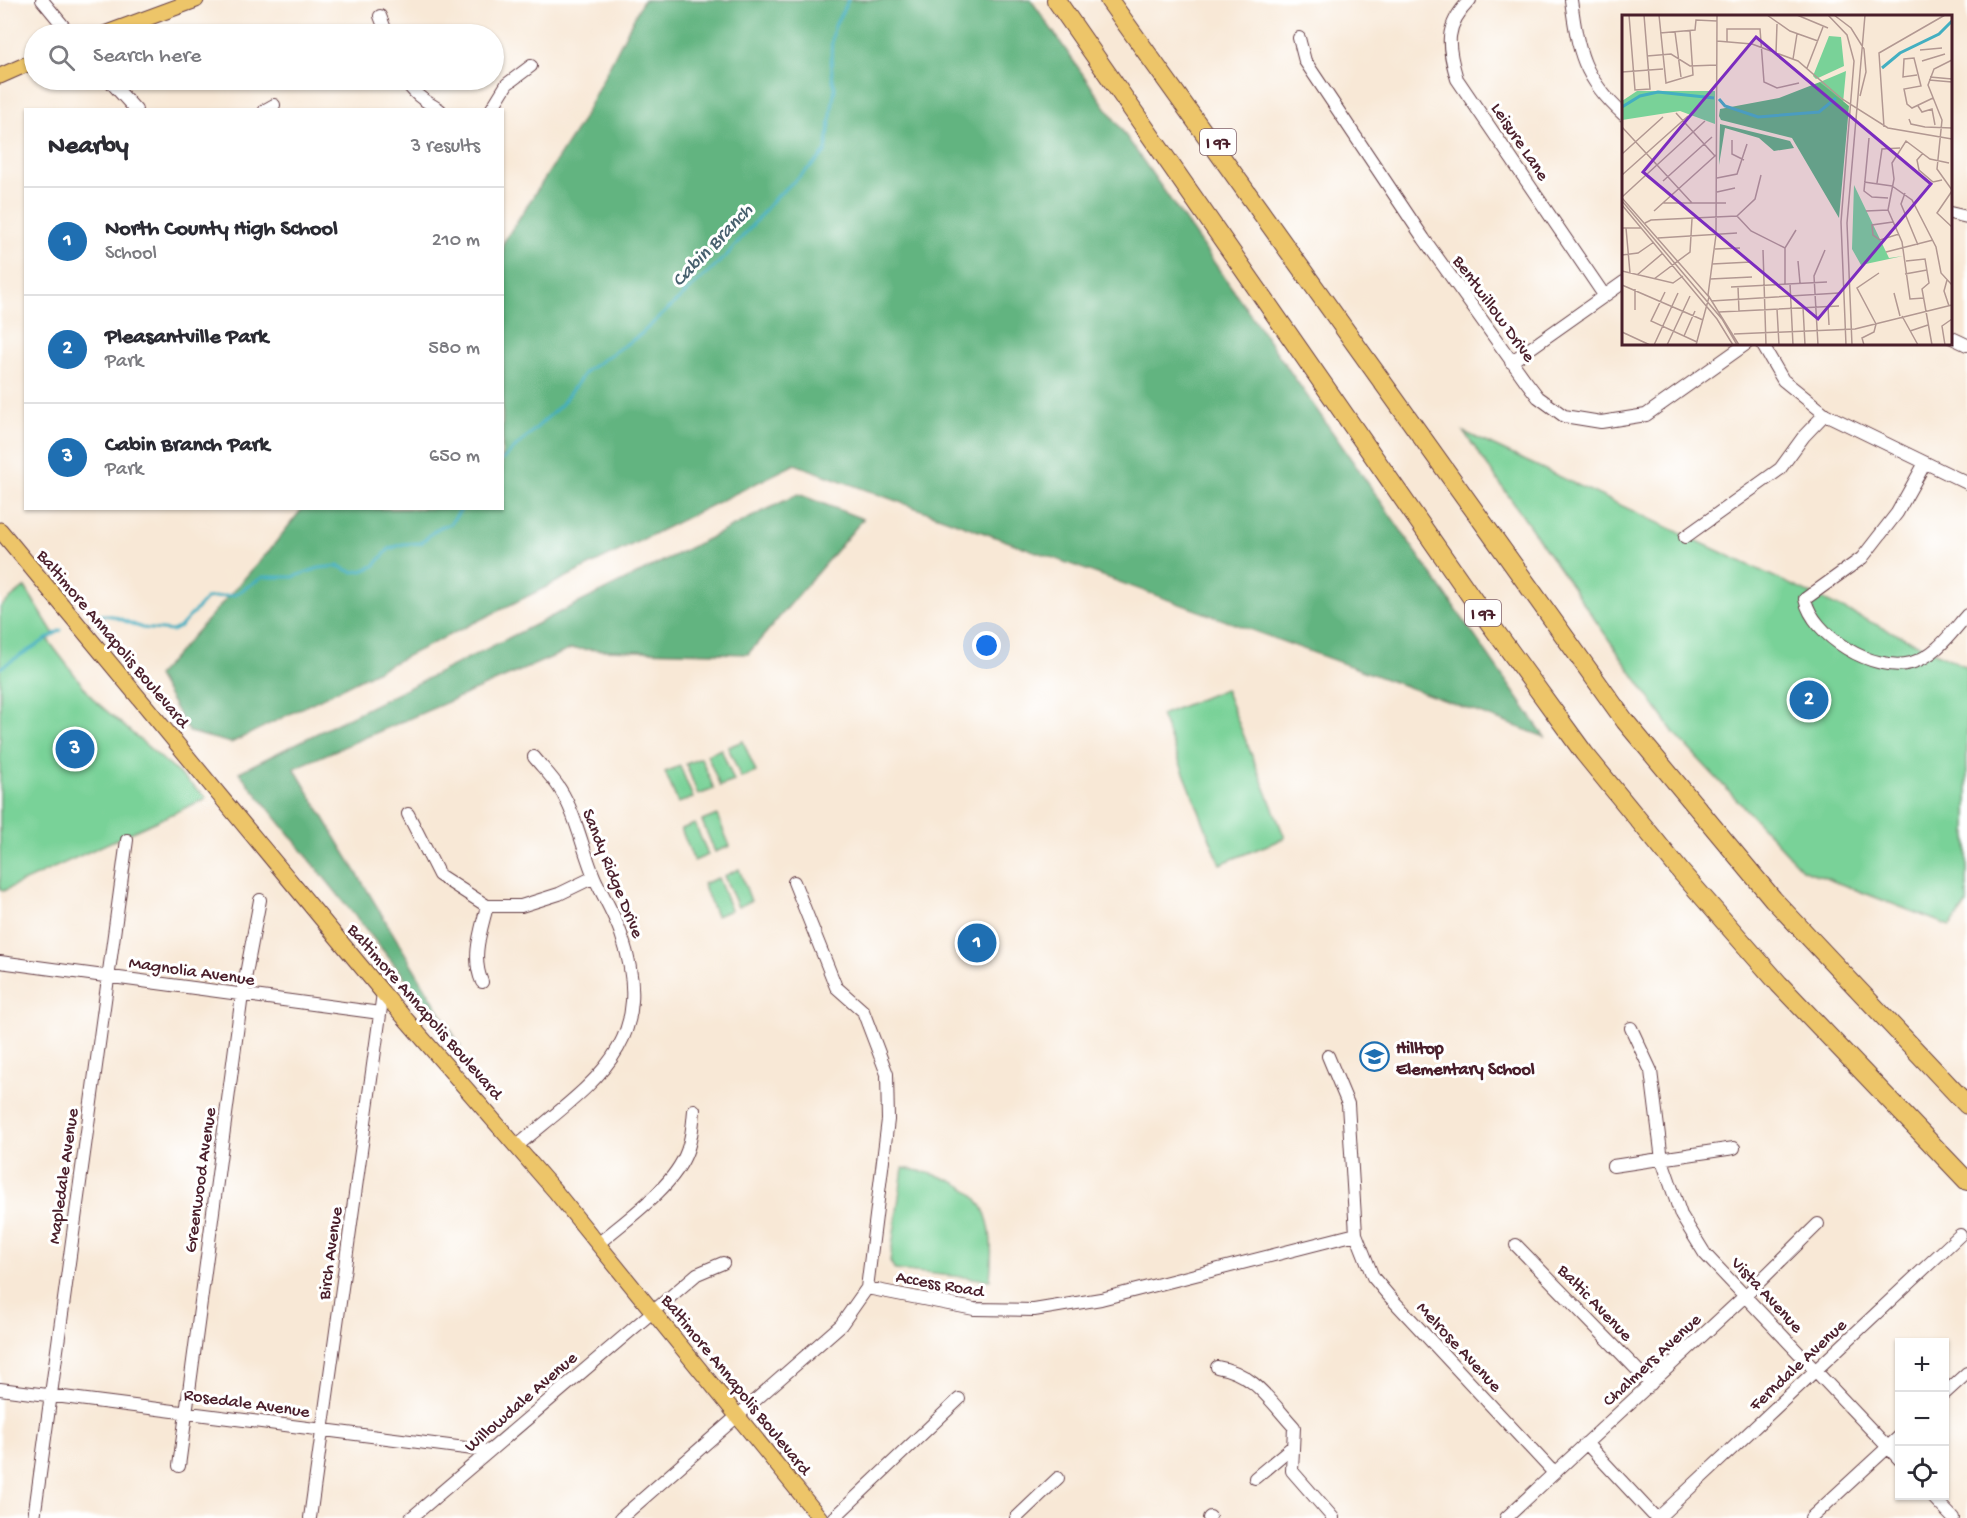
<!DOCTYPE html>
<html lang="en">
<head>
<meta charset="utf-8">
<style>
	:root { --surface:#fff; --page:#f7f7f7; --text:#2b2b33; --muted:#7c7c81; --line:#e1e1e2; --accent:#1f6fb2 }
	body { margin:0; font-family:"Gochi Hand",sans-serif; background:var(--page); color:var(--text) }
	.controls { position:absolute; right:18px; bottom:18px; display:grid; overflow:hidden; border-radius:0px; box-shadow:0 2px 4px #0004 }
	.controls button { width:54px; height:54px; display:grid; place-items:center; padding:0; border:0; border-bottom:2px solid var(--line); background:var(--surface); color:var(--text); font:30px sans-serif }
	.you { position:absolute; left:987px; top:646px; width:21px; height:21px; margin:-15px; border:4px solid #fff; border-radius:50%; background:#1a73e8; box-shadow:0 0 0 9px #1a73e833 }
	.badge { display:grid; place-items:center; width:39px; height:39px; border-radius:50%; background:var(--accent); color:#fff; font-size:20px; font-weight:700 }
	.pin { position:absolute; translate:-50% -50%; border:3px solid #fff; box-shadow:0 2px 6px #0006 }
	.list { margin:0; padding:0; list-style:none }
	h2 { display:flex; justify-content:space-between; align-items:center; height:78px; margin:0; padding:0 24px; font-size:26px }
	h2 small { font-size:20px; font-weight:400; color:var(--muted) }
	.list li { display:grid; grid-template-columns:39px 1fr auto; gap:18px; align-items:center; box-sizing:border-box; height:108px; padding:0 24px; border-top:2px solid var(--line) }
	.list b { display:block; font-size:22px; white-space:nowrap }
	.list p { margin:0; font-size:20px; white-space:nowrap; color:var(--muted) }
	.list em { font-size:20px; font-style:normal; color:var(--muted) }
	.icon { flex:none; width:33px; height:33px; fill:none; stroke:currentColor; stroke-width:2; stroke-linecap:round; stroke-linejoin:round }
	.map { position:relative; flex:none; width:1967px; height:1518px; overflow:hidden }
	.search { position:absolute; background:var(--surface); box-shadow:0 2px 4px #0004; left:24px; top:24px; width:480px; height:66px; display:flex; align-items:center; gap:15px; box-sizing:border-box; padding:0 21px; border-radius:33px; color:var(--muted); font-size:22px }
	.panel { position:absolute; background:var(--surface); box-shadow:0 2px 4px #0004; left:24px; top:108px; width:480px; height:402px; border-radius:0px }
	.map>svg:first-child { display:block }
</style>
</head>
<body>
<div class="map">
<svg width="1967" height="1518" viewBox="0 0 1967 1518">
	<rect width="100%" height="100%" fill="#fff"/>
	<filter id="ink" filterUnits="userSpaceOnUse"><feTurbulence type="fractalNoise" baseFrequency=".0167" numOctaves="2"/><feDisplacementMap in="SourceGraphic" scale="12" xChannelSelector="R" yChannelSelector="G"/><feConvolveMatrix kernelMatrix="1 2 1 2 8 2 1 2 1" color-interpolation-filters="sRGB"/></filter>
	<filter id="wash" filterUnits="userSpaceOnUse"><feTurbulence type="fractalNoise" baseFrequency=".008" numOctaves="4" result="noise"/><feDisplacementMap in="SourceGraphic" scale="24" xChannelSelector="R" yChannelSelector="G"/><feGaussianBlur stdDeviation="1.35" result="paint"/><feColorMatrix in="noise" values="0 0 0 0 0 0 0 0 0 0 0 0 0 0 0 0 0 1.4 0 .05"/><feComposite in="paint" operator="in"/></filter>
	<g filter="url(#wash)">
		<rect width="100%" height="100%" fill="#f8e8d6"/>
		<path fill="#79d298" stroke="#627862" stroke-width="1.5" d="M1464 432 1967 667V904L1950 926 1802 869 1674 733Z
			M25 587 54 634 48 640 94 700 207 798 3 891 0 890V607Z
			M1225 689 1285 838 1220 864 1161 715Z
			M743 741 756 772 741 778 728 747Z
			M721 749 734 781 720 786 707 755Z
			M701 758 714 789 698 795 686 764Z
			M680 766 693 798 678 803 665 772Z
			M717 815 730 846 715 852 702 821Z
			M695 824 708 855 694 861 681 829Z
			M739 869 751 901 738 907 724 876Z
			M718 878 731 910 716 916 703 884Z
			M903 1168C979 1180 997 1204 990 1280L895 1270 890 1261Z"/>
		<path fill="#62b480" stroke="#566a56" stroke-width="1.5" d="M643 0H1031L1545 737 795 464 231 743 189 732 157 676 268 552 302 509 502 508 503 243 580 124Z
			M798 494 863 519 748 654 571 649 294 768 461 1047 239 772Z"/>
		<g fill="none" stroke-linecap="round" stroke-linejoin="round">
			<path stroke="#43afc1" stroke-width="3" d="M502 460 561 405 586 371 640 335 727 255 775 198 819 159 826 151 835 87C830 74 830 39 835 26 838 17 845 9 848 0
				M100 615 113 616 142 628 172 631 180 627 207 598 234 595 263 577H293L319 568 338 566 352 572 362 571 374 566 389 549 403 544 421 543C432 534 435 527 450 524L462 508
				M0 668 61 630"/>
		</g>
	</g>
	<g filter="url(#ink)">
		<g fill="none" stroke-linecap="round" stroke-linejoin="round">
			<defs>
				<path id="minor" d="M42 0 70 34
					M1470 0C1444 26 1447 45 1457 79L1604 295
					M1571 0C1578 52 1583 78 1624 115
					M380 16 387 34
					M1299 38 1305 61 1424 239 1525 380 1538 397 1564 416 1601 422 1646 415 1746 344
					M109 80 136 110
					M406 80C412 94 427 102 440 110
					M265 110 274 105
					M491 110 507 84 531 66
					M1950 213 1967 217
					M1950 337 1967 345
					M1762 344 1783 380 1825 414 1967 483
					M1511 362 1624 282
					M1925 463 1897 513 1862 558 1805 599C1813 636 1873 673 1911 663 1936 656 1951 633 1967 615
					M1685 537 1780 469 1804 436 1825 414
					M408 814 439 875 487 906H521L559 894 594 877
					M794 882 836 987 863 1011 887 1074 888 1120 867 1288 974 1309 1034 1310 1101 1299 1356 1234 1348 1104 1328 1056
					M0 962 380 1013
					M482 982C471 957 481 931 487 906
					M1631 1028 1651 1071 1662 1160 1681 1215 1705 1254 1900 1460
					M517 1146C590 1084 659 1047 622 937 616 917 604 898 595 879 583 851 576 814 560 789 553 778 543 768 534 757
					M1613 1166 1734 1148
					M1356 1234 1373 1277 1389 1296 1554 1473
					M598 1244C627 1219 674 1187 687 1151 692 1138 693 1123 694 1110
					M1516 1245 1651 1384
					M1217 1367C1254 1373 1270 1401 1294 1427L1292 1471 1333 1518
					M0 1389 489 1451
					M1944 1394 1967 1373
					M1586 1443 1656 1518
					M179 1466 242 995 260 900
					M1255 1478 1293 1446
					M1932 1496 1953 1518
					M34 1518 127 840
					M310 1518 383 993
					M411 1518 697 1274 723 1263
					M621 1518 841 1325 867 1288
					M834 1518 959 1399
					M1016 1518 1058 1478
					M1209 1518 1210 1517
					M1506 1518 1746 1295 1818 1224
					M1658 1518 1960 1235
					M1811 1518 1900 1436"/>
				<path id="major" d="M104 34 196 0
					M0 76 34 61
					M0 530 383 993 555 1191 820 1518"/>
				<path id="highway" d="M1056 0 1488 621 1584 753 1681 872 1779 984 1967 1181
					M1109 0 1625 721 1773 899 1967 1105"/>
			</defs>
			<use href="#minor" stroke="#643d45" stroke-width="14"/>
			<use href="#major" stroke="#643d45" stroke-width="17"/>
			<use href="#highway" stroke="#643d45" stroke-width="20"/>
			<use href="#minor" stroke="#fff" stroke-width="12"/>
			<use href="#major" stroke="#edc569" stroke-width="15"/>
			<use href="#highway" stroke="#edc569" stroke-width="18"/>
		</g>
	</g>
	<defs>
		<symbol id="school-ring" viewBox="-11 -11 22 22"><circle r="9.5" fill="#fff" stroke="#1f6fb2" stroke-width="1.5"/><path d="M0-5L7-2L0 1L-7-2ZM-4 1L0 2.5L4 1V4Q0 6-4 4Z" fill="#1f6fb2"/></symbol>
	</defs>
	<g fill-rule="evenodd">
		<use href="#school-ring" x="1358" y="1040" width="33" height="33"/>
	</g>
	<g text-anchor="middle" stroke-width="6" stroke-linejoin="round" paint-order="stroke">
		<g fill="#fff" stroke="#80626b" stroke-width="1.5">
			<rect x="1200" y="129" width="36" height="26" rx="4.5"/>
			<rect x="1465" y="600" width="36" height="26" rx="4.5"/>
		</g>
		<g font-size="16" font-weight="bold" fill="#4a1f2b">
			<text x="1218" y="148">I 97</text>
			<text x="1483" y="619">I 97</text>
		</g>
		<g font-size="18" fill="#4a1f2b" stroke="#fff">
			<text transform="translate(1521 141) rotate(56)" y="6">Leisure Lane</text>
			<text transform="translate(1495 308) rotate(54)" y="6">Bentwillow Drive</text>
			<text transform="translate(114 638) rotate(50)" y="6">Baltimore Annapolis Boulevard</text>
			<text transform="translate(614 873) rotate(68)" y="6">Sandy Ridge Drive</text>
			<text transform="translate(192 970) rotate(8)" y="6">Magnolia Avenue</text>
			<text transform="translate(426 1011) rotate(49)" y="6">Baltimore Annapolis Boulevard</text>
			<text transform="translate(62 1176) rotate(-82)" y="6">Mapledale Avenue</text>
			<text transform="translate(199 1180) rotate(-82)" y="6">Greenwood Avenue</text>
			<text transform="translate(329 1253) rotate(-82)" y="6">Birch Avenue</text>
			<text transform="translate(940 1283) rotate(10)" y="6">Access Road</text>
			<text transform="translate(1768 1294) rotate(47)" y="6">Vista Avenue</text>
			<text transform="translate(1596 1302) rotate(46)" y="6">Baltic Avenue</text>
			<text transform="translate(1460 1346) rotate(47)" y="6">Melrose Avenue</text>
			<text transform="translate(1651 1359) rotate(-43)" y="6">Chalmers Avenue</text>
			<text transform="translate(1797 1364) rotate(-43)" y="6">Ferndale Avenue</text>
			<text transform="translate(737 1384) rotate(51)" y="6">Baltimore Annapolis Boulevard</text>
			<text transform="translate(520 1401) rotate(-41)" y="6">Willowdale Avenue</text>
			<text transform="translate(247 1402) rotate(8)" y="6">Rosedale Avenue</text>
		</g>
		<g font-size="18" font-weight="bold" fill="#4a1f2b" stroke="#fff" text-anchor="start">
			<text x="1396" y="1053">Hilltop<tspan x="1396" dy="21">Elementary School</tspan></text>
		</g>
		<g font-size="20" font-style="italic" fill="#47606e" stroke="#fff">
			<text transform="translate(711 244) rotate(-46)" y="7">Cabin Branch</text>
		</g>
	</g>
	<g transform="translate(1622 15)">
		<rect width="330" height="330" fill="#f8e8d6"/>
		<path d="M207 21 219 22 222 51 194 64 191 61ZM224 56 221 88 198 67ZM15 76H93V109L58 96 0 105V86ZM232 170 267 243 281 241 239 250 230 234Z" fill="#79d298"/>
		<path d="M198 67 227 91 217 203 170 123 99 105 97 101 98 94 157 83ZM98 109 168 126 172 133 152 136 137 123 103 113 97 150Z" fill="#62b480"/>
		<path fill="none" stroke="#43afc1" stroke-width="3" d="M260 53 278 38 317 19 330 6M97 84 103 91 136 102 197 97 214 83M0 92 18 81 36 77 92 83"/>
		<path fill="none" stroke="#b29892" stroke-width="1.5" d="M7 0 13 75 28 74 22 0M37 0 44 68 71 60 68 16M95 0 94 220 86 280 117 330M145 0 168 16 196 26M175 0 206 13M206 0 225 20 232 46 219 207 224 330M212 0 229 13 242 34 244 57 238 81M53 17 59 62M38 18 73 15 74 5 95 6M95 26 130 29 176 46 220 84 266 113 330 124M105 27V14H138L142 67 155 73 177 68M298 35 320 33M154 38 155 9M25 41 49 39 68 51 95 50M171 44 175 19M330 45 312 54 306 70 320 105 315 154 330 175M300 46 323 39M185 53 201 12M0 57 41 54M295 60 281 62 282 44 292 43 299 71 282 74 285 89 290 93 311 83M308 62 330 64M307 65 330 67M296 91 300 97 310 94 313 110M54 98 93 141M287 104 289 109 303 112 330 113M0 112 70 188M262 112 257 38 323 0M247 123 242 176 250 182 266 183M110 125V139L122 145M301 138 295 145 297 155 311 167 320 165M0 139 41 102M0 160 66 101M139 160 133 184 115 201 129 216 163 233 174 215M95 163 115 159 125 129M41 166 90 122M242 167 270 171 290 185 314 232 319 258 330 270M255 168 260 134 278 133M330 176 315 198 330 212M95 177 113 173M283 178 279 189 296 230M0 182 83 106M0 183 87 282 74 330M0 186 100 304 115 330M41 188H104M0 190 95 304 111 330M32 196 94 140M244 196 266 195M271 207 250 210 251 220 258 225 277 219M23 208 29 205 115 201M0 213H19M4 213 8 258M36 223 115 218M93 234 118 233M141 235 144 330M264 237 311 225M0 240 16 238 32 227M176 246 178 268M284 246 303 244 307 268 300 274 310 330M90 249 129 247M0 256 51 268 61 261M283 259 305 255M15 260 41 238M32 264 68 237 70 204M88 264 130 262M325 265 322 276 327 291M163 269V233M168 269 171 330M0 270 81 305M109 272 205 267M116 272 117 296M43 277 29 306 75 327M272 278 278 301M302 283 288 284 280 227 266 195 272 164 270 148 284 126 308 144 327 148M89 286 217 278M206 291 207 310M181 292 183 330M155 294 157 330M13 295V274M97 297 217 291M280 301 296 330M288 316 306 310M0 317 28 330M112 319 233 314 330 290M62 321 73 296M32 330 56 278M45 330 68 281M196 330 192 261 203 235M230 330 225 208 243 0M242 330 240 323 252 317 254 309 235 273 257 258M323 330 320 311 330 304"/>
		<path fill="#7b2cbf" fill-opacity="0.15" stroke="#7b2cbf" stroke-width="3" d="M134 22 309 169 196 304 21 157Z"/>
		<rect width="330" height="330" fill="none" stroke="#4a1f2b" stroke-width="3"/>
	</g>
</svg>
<div class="controls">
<button>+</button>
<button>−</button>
<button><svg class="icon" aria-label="locate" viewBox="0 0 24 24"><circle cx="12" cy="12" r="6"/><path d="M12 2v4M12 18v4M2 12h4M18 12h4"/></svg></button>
</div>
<div class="you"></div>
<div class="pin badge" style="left:977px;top:943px">1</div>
<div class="pin badge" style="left:1809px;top:700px">2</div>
<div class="pin badge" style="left:75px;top:749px">3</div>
<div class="search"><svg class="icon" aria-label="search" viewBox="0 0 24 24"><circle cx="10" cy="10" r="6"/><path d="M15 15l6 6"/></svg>Search here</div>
<section class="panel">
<h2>Nearby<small>3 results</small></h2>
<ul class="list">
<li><span class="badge">1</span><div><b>North County High School</b><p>School</p></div><em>210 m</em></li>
<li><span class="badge">2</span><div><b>Pleasantville Park</b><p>Park</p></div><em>580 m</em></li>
<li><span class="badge">3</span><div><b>Cabin Branch Park</b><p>Park</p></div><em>650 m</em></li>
</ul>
</section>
</div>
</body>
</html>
